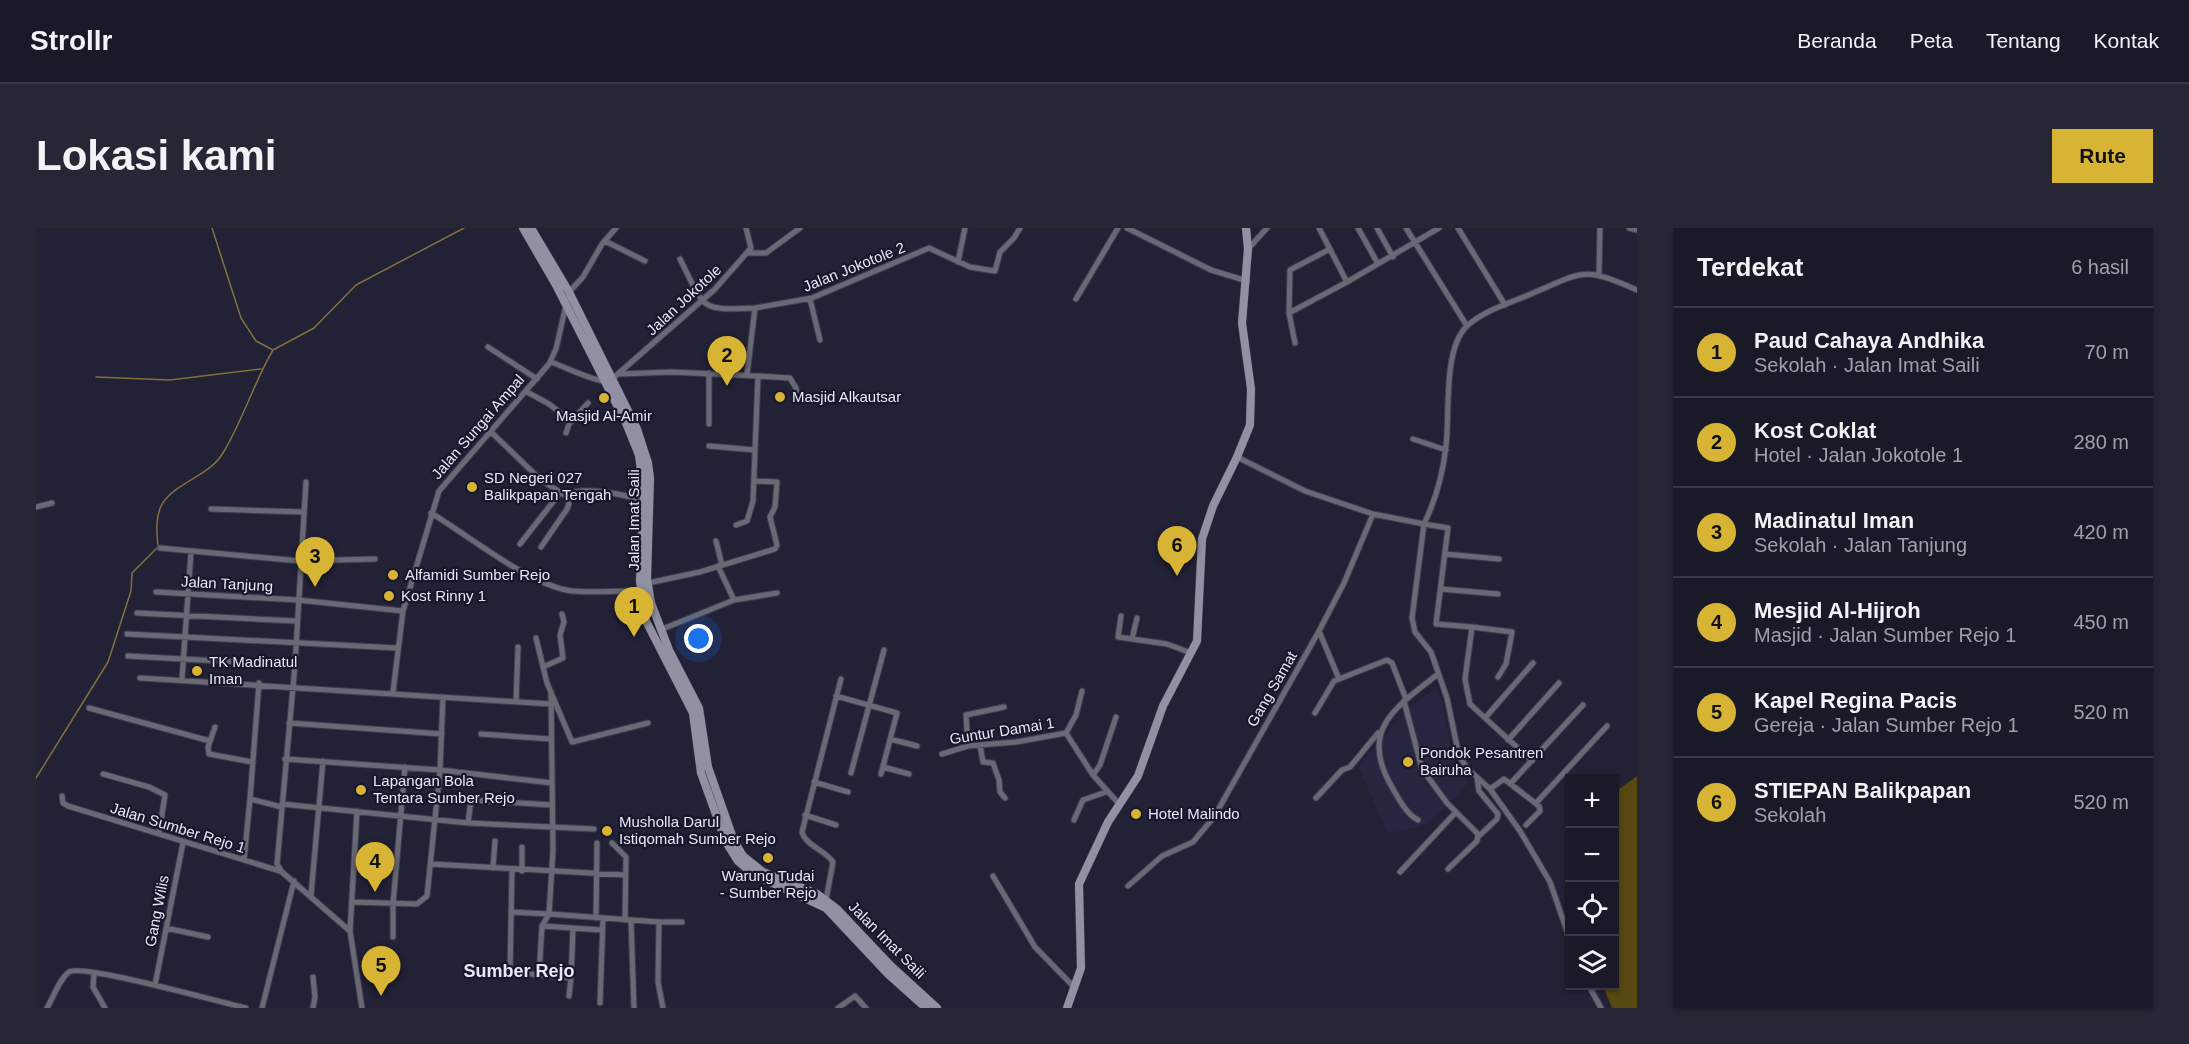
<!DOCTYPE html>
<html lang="id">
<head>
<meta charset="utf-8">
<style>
	:root { --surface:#1a1928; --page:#272634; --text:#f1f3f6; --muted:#9fa0a8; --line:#383845; --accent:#d8b434 }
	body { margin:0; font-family:Arial,sans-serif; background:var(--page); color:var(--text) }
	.controls { position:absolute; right:18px; bottom:18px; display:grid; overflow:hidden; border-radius:0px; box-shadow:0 2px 4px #0004 }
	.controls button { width:54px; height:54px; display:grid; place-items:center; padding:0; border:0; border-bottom:2px solid var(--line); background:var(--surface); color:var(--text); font:30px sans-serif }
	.you { position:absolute; left:663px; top:411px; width:21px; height:21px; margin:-15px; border:4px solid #fff; border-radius:50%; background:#1a73e8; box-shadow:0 0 0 9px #1a73e833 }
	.badge { display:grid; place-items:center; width:39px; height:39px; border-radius:50%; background:var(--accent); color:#111; font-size:20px; font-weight:700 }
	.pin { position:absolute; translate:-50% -50px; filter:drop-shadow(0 2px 3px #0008) }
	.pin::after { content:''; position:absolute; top:32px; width:21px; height:18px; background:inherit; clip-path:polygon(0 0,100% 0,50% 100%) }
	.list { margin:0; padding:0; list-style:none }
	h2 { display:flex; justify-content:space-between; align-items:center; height:78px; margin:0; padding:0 24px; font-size:26px }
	h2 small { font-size:20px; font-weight:400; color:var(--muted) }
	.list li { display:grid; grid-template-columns:39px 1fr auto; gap:18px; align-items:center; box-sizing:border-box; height:90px; padding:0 24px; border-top:2px solid var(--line) }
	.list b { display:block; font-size:22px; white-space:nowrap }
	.list p { margin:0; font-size:20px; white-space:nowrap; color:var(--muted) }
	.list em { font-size:20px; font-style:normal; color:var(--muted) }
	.icon { flex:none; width:33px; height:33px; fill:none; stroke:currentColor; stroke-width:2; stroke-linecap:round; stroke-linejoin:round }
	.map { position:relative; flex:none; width:1601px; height:780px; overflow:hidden; border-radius:0px }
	header { display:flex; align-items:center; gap:36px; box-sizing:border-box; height:84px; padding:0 30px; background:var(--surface); border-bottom:2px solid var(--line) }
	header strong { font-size:28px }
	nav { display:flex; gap:33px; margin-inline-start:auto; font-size:21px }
	.intro { display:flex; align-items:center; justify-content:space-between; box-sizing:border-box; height:144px; padding:0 36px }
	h1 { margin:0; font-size:42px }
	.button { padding:15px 27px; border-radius:0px; background:var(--accent); color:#111; font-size:21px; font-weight:700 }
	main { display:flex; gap:36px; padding:0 36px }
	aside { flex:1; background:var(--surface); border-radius:0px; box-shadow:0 2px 4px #0004 }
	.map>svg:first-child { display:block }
</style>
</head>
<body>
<header>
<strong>Strollr</strong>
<nav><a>Beranda</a><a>Peta</a><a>Tentang</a><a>Kontak</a></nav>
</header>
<div class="intro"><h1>Lokasi kami</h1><a class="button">Rute</a></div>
<main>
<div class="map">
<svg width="1601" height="780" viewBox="0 0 1601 780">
	<rect width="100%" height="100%" fill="#222136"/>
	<path fill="#282541" d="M1400 460 1406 475 1417 530 1432 555 1403 586 1384 599 1352 605 1322 538 1371 482Z"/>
	<path fill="#574711" d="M1601 548V780H1576L1567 758H1578L1579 564Z"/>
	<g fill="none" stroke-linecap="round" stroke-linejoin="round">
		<path stroke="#81713d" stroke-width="1.5" d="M176 0 205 90 220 113 237 122 278 100 320 57 428 0
			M60 149 134 152 225 141
			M0 550 72 434 95 363 96 345 122 319C121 306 119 291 125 278 138 254 173 249 187 225 207 192 218 154 237 122"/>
		<defs>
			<path id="minor" d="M1091 0 1175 42 1211 53
				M1283 0 1311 54 1403 0
				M1322 0 1342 36
				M1341 0 1357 29
				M1370 0 1431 98
				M1422 0 1469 77
				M1593 0 1601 2
				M569 13 609 33
				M1212 21 1231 0
				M713 25H730L764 0
				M644 31C669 80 661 83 719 80
				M922 34 929 0
				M1563 45 1564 0
				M774 71 784 112
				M1040 71 1082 0
				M1253 85 1311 54
				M1259 115 1253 85 1254 42 1294 21
				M452 119 501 151
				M515 134C529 139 555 152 568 153
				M673 145V196
				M584 146 635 144 722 148 717 273 711 293 700 297
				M711 147 719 80 776 70 893 20 934 39 959 43 964 24 978 10 984 0
				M722 148 754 150 760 160 762 171
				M575 152 679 61 715 20 710 0
				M491 164 513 176 535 193
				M454 203 505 252 530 268
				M530 205 533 196 552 175
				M1377 211 1410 222
				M673 218 719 222
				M1201 229 1269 263 1337 286 1388 296 1376 390 1379 404 1395 424 1411 470 1423 528 1432 541 1454 561 1484 603 1514 654 1534 712
				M270 254 259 437 241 636 246 644 314 703 326 780
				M530 268C546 256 589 268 608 272
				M0 279 16 275
				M175 281 268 284
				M395 285C432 307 494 358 536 363 554 365 574 363 592 363
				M680 313 686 337
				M484 316 524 265
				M505 319 531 281 533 276 530 268
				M124 320 264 333 339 331
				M1409 326 1463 331
				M612 355 664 344 739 321 741 317 734 289 739 279 741 254 718 253
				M1405 361 1462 366
				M120 364 262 372 367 383
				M698 372 741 365
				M101 385 260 393
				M1085 388 1082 409 1131 416 1155 425
				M1436 399 1400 396 1412 300 1388 296C1400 271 1407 246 1410 218 1414 185 1407 123 1430 99 1446 83 1474 75 1495 66 1549 43 1546 38 1601 62
				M624 402 698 372 682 338
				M1283 403 1303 451
				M91 406 361 420
				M500 410 511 455 536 514 612 495
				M1096 411 1101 390
				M92 428 259 437
				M507 439 527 430 524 407 528 394 526 386
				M104 450 514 476
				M146 451 155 324
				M223 455 214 571 246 579
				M1046 463 1040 487 1030 505 1057 547 1084 577
				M357 464 367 383 403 263 513 136 520 121 533 64 547 49 566 16 580 0
				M515 466 517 622 513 686 623 694 622 754 627 780
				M800 468 861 485 845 546
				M1368 473 1386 541 1411 575 1442 606 1441 613 1412 641
				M480 474 482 419
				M53 480 174 513
				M1279 485 1298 453 1351 432 1356 435 1370 471
				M1449 490 1434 476 1429 451 1436 399 1476 404 1470 436 1462 449
				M253 495 406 506
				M179 499 172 519 173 526 216 534
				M445 506 515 511
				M854 511 881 518
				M1472 512 1523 455
				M944 517 947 534 957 535 963 552 964 564 969 570
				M932 518 930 487 968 479
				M906 526 932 518 980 514 1030 505
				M249 531 404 542 516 555
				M1496 533 1449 490 1497 435
				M847 539 873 546
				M815 545 848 422
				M67 546 113 559 129 567 123 606
				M1057 547 1064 537 1080 489
				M1441 549 1443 563 1462 586 1461 591 1443 608
				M778 554 812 564
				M1475 555 1547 477
				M1454 561 1468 551 1503 578 1504 583 1490 597
				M26 568 27 575 32 578 244 643
				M1280 570 1306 542 1314 539 1342 505
				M1500 575 1571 498
				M246 576 432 595 558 601
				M769 587 800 597
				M1038 592 1047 572 1070 564
				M1382 592C1371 587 1362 570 1356 559 1322 502 1360 479 1402 446
				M432 595 435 572 516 577
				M576 615 590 629 589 692
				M486 619V643
				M208 632 214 571
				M395 636 589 647
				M457 640 459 613
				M476 642 474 743 503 747
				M1364 644 1420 584
				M957 648 999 719 1039 760
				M1092 658 1126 628 1157 614 1178 589 1283 403 1308 355 1337 286
				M275 667 287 533
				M790 672 797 634C789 622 769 617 766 604L805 451
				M316 674 381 676 391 668 404 542 407 469
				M475 684 513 686 506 698 503 747 535 750 537 701
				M560 690 561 615
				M595 693 598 780
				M623 694H646
				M506 698 566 702
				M130 700 172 709
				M314 703 321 583
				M357 709V676L369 539
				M58 745 57 759 69 780
				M119 757 147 615
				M1553 758 1565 780
				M533 768 535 750
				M564 775 567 691
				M11 780C17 770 24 750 33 744 45 735 187 775 210 780
				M226 780 258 653
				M277 780 279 769 277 749
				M802 780 819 768 830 780"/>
			<path id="secondary" d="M487 0 520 57 590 195 603 227 608 267 604 353 609 391 657 485 665 545 690 614 702 633 717 646 790 680 852 746 890 780
				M495 0 533 64 601 201 612 235 614 250 611 351 615 375 633 422 663 480 672 539 698 613 707 628 727 644 781 666 801 681 855 738 901 780
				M1031 780 1045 740 1043 656 1072 594 1102 548 1127 478 1161 413 1166 311 1177 278 1201 229 1214 197 1215 161 1206 95 1212 21 1210 0"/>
		</defs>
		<use href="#minor" stroke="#3e3d51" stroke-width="7"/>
		<use href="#secondary" stroke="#3e3d51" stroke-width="9"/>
		<use href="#minor" stroke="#696975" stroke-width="5"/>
		<use href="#secondary" stroke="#9191a3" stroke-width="8"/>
	</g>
	<g fill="#d8b434" stroke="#19172c" stroke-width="2">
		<circle cx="744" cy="169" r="6"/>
		<circle cx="568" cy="170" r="6"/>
		<circle cx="436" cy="259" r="6"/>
		<circle cx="357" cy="347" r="6"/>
		<circle cx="353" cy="368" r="6"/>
		<circle cx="161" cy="443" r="6"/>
		<circle cx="1372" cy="534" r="6"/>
		<circle cx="325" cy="562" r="6"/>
		<circle cx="1100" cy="586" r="6"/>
		<circle cx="571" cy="603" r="6"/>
		<circle cx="732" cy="630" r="6"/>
	</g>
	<g text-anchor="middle" stroke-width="4.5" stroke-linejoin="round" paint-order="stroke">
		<g font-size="15" fill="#e7e7f6" stroke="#19172c">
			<text transform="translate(818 39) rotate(-22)" y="5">Jalan Jokotole 2</text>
			<text transform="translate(648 72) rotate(-43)" y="5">Jalan Jokotole</text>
			<text transform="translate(442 199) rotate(-49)" y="5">Jalan Sungai Ampal</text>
			<text transform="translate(598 292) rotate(-90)" y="5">Jalan Imat Saili</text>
			<text transform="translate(191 356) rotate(3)" y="5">Jalan Tanjung</text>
			<text transform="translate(1236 461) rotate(-60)" y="5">Gang Samat</text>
			<text transform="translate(966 503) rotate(-9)" y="5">Guntur Damai 1</text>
			<text transform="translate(142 600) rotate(17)" y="5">Jalan Sumber Rejo 1</text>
			<text transform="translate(121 683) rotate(-79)" y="5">Gang Wilis</text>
			<text transform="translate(851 712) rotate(45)" y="5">Jalan Imat Saili</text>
		</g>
		<g font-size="15" fill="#e7e7f6" stroke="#19172c" text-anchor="start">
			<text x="756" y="174">Masjid Alkautsar</text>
			<text x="568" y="193" text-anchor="middle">Masjid Al-Amir</text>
			<text x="448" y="255">SD Negeri 027<tspan x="448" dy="17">Balikpapan Tengah</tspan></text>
			<text x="369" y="352">Alfamidi Sumber Rejo</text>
			<text x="365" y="373">Kost Rinny 1</text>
			<text x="173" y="439">TK Madinatul<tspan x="173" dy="17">Iman</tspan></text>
			<text x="1384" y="530">Pondok Pesantren<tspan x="1384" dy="17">Bairuha</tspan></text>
			<text x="337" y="558">Lapangan Bola<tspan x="337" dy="17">Tentara Sumber Rejo</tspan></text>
			<text x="1112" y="591">Hotel Malindo</text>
			<text x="583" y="599">Musholla Darul<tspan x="583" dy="17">Istiqomah Sumber Rejo</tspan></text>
			<text x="732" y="653" text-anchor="middle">Warung Tudai<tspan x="732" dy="17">- Sumber Rejo</tspan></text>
		</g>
		<g font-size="18" font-weight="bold" fill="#e7e7f6" stroke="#19172c">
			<text x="483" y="749">Sumber Rejo</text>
		</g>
	</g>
</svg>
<div class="controls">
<button>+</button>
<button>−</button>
<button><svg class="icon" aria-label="locate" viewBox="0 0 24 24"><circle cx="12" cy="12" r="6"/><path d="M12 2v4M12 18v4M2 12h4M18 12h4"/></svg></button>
<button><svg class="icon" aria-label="layers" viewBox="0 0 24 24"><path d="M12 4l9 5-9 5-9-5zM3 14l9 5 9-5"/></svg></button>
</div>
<div class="you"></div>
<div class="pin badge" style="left:598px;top:409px">1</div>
<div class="pin badge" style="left:691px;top:158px">2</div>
<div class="pin badge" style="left:279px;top:359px">3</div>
<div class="pin badge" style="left:339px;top:664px">4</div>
<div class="pin badge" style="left:345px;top:768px">5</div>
<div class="pin badge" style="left:1141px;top:348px">6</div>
</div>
<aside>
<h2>Terdekat<small>6 hasil</small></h2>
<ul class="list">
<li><span class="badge">1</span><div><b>Paud Cahaya Andhika</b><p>Sekolah · Jalan Imat Saili</p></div><em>70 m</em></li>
<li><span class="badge">2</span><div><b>Kost Coklat</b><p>Hotel · Jalan Jokotole 1</p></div><em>280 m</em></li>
<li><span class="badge">3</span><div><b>Madinatul Iman</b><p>Sekolah · Jalan Tanjung</p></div><em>420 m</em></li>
<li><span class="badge">4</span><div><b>Mesjid Al-Hijroh</b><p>Masjid · Jalan Sumber Rejo 1</p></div><em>450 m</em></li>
<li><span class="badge">5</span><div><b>Kapel Regina Pacis</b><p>Gereja · Jalan Sumber Rejo 1</p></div><em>520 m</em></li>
<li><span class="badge">6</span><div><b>STIEPAN Balikpapan</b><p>Sekolah</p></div><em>520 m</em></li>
</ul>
</aside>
</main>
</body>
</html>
